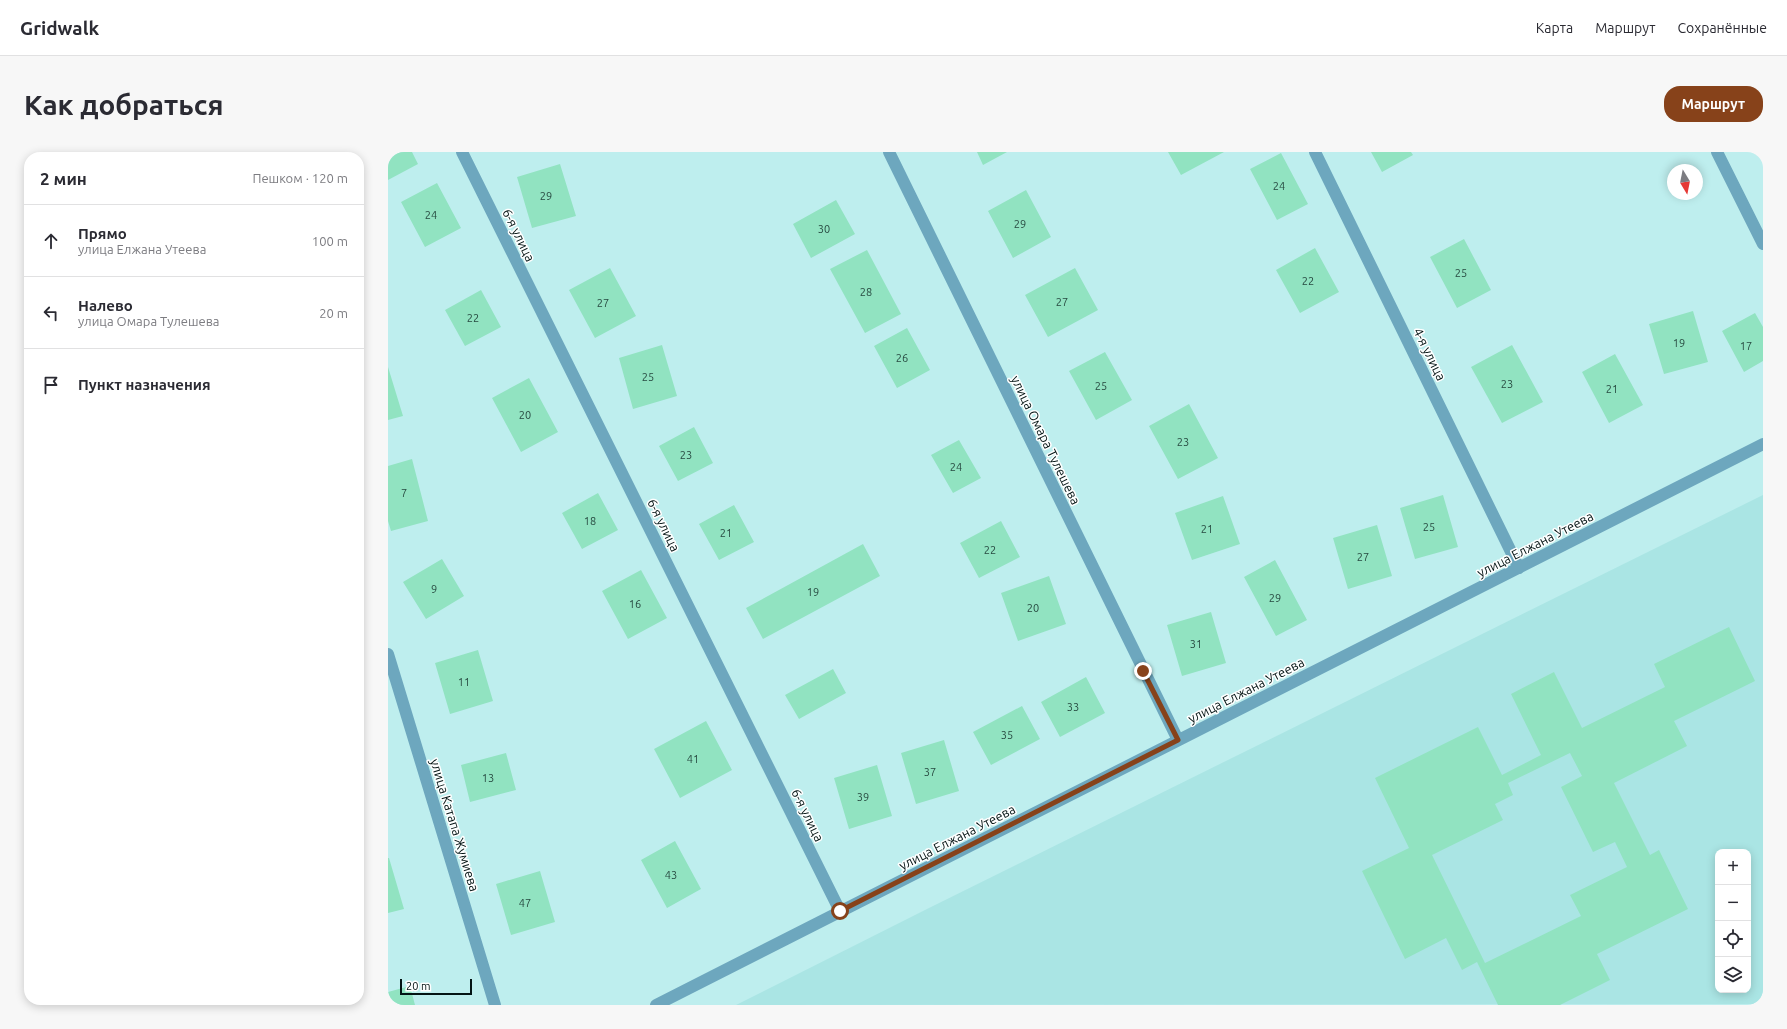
<!DOCTYPE html>
<html lang="ru">
<head>
<meta charset="utf-8">
<style>
	:root { --surface:#fff; --page:#f7f7f7; --text:#2b2b33; --muted:#7c7c81; --line:#e1e1e2; --accent:#87421a }
	body { margin:0; font-family:Ubuntu,sans-serif; background:var(--page); color:var(--text) }
	.controls { position:absolute; right:12px; bottom:12px; display:grid; overflow:hidden; border-radius:8px; box-shadow:0 2px 10px #0003 }
	.controls button { width:36px; height:36px; display:grid; place-items:center; padding:0; border:0; border-bottom:1px solid var(--line); background:var(--surface); color:var(--text); font:20px sans-serif }
	.compass { position:absolute; left:1279px; top:12px; width:36px; height:36px; border-radius:50%; background:var(--surface); box-shadow:0 2px 10px #0003; rotate:170deg }
	.scale { position:absolute; left:12px; bottom:10px; width:72px; box-sizing:border-box; padding-left:4px; border:2px solid #031414; border-top:0; font-size:11px; line-height:14px; white-space:nowrap; color:#031414; -webkit-text-stroke:3px #fff; paint-order:stroke }
	.stop { position:absolute; width:12px; height:12px; margin:-9px; border:3px solid #87421a; border-radius:50%; background:#fff }
	.stop.end { background:#87421a; border-color:#fff; box-shadow:0 1px 4px #0008 }
	.list { margin:0; padding:0; list-style:none }
	h2 { display:flex; justify-content:space-between; align-items:center; height:52px; margin:0; padding:0 16px; font-size:17px }
	h2 small { font-size:13px; font-weight:400; color:var(--muted) }
	.list li { display:grid; grid-template-columns:26px 1fr auto; gap:12px; align-items:center; box-sizing:border-box; height:72px; padding:0 16px; border-top:1px solid var(--line) }
	.list b { display:block; font-size:15px; white-space:nowrap }
	.list p { margin:0; font-size:13px; white-space:nowrap; color:var(--muted) }
	.list em { font-size:13px; font-style:normal; color:var(--muted) }
	.icon { flex:none; width:22px; height:22px; fill:none; stroke:currentColor; stroke-width:2; stroke-linecap:round; stroke-linejoin:round }
	.map { position:relative; flex:none; width:1375px; height:853px; overflow:hidden; border-radius:16px }
	header { display:flex; align-items:center; gap:24px; box-sizing:border-box; height:56px; padding:0 20px; background:var(--surface); border-bottom:1px solid var(--line) }
	header strong { font-size:19px }
	nav { display:flex; gap:22px; margin-inline-start:auto; font-size:14px }
	.intro { display:flex; align-items:center; justify-content:space-between; box-sizing:border-box; height:96px; padding:0 24px }
	h1 { margin:0; font-size:28px }
	.button { padding:10px 18px; border-radius:16px; background:var(--accent); color:#fff; font-size:14px; font-weight:700 }
	main { display:flex; gap:24px; padding:0 24px }
	aside { flex:1; background:var(--surface); border-radius:16px; box-shadow:0 2px 10px #0003 }
	.map>svg:first-child { display:block }
</style>
</head>
<body>
<header>
<strong>Gridwalk</strong>
<nav><a>Карта</a><a>Маршрут</a><a>Сохранённые</a></nav>
</header>
<div class="intro"><h1>Как добраться</h1><a class="button">Маршрут</a></div>
<main>
<aside>
<h2>2 мин<small>Пешком · 120 m</small></h2>
<ul class="list">
<li><svg class="icon" aria-label="ahead" viewBox="0 0 24 24"><path d="M12 20V5M6 11l6-6 6 6"/></svg><div><b>Прямо</b><p>улица Елжана Утеева</p></div><em>100 m</em></li>
<li><svg class="icon" aria-label="left" viewBox="0 0 24 24"><path d="M17 20v-9H6M10 6l-5 5 5 5"/></svg><div><b>Налево</b><p>улица Омара Тулешева</p></div><em>20 m</em></li>
<li><svg class="icon" aria-label="arrive" viewBox="0 0 24 24"><path d="M6 21V4h12l-3 4 3 4H6"/></svg><div><b>Пункт назначения</b></div></li>
</ul>
</aside>
<div class="map">
<svg width="1375" height="853" viewBox="0 0 1375 853">
	<rect width="100%" height="100%" fill="#beeeee"/>
	<path fill="#aae5e4" fill-rule="evenodd" d="M1375 343V852L348 853 539 757ZM1330 700H1360V838H1330Z"/>
	<path fill="#91e3c1" fill-rule="evenodd" d="M0 0H24L30 12 0 28Z
		M589 0H619L595 13Z
		M780 0H836L793 23Z
		M983 0H1023L1025 3 994 20Z
		M893 1 920 52 889 68 862 17Z
		M172 12 188 64 144 76 129 25Z
		M49 31 73 76 37 95 13 50Z
		M638 38 663 85 625 106 600 59Z
		M448 48 467 82 423 106 405 72Z
		M1076 87 1103 138 1069 156 1042 105Z
		M927 96 951 140 912 161 888 118Z
		M479 98 513 162 477 181 442 117Z
		M222 116 248 164 207 186 181 138Z
		M687 116 710 158 660 185 637 143Z
		M93 138 113 175 77 194 57 158Z
		M1305 159 1320 210 1276 222 1261 172Z
		M1367 161 1375 175V209L1356 220 1334 179Z
		M519 176 542 218 509 236 486 194Z
		M274 193 289 244 245 257 231 206Z
		M1124 193 1155 250 1114 271 1083 215Z
		M717 200 744 248 708 268 681 219Z
		M1227 202 1255 253 1221 271 1194 220Z
		M0 215 15 264 0 268Z
		M141 226 170 280 133 300 104 246Z
		M801 252 830 306 790 327 761 274Z
		M306 275 325 311 290 329 271 294Z
		M571 288 593 326 565 341 543 303Z
		M24 307 40 369 3 379 0 369V314Z
		M210 341 230 378 194 397 174 361Z
		M1055 343 1070 395 1027 407 1012 356Z
		M835 344 852 392 804 408 787 361Z
		M346 353 366 390 331 408 311 372Z
		M613 369 632 405 591 426 572 391Z
		M989 373 1004 424 960 437 945 386Z
		M475 392 492 424 375 487 358 456Z
		M54 407 76 444 38 467 15 430Z
		M887 408 919 468 888 484 856 425Z
		M253 418 279 466 240 487 214 439Z
		M661 424 678 472 630 489 613 441Z
		M823 460 838 511 794 524 779 473Z
		M1341 475 1367 529 1286 569 1299 594 1226 631 1262 703 1271 698 1300 757 1209 802 1222 828 1172 853H1110L1089 810 1074 818 1058 786 1017 807 974 719 1021 696 987 626 1090 575 1114 623 1153 603 1123 542 1166 520 1194 576 1277 535 1266 512ZM1182 601 1194 624 1173 635 1205 700 1227 690 1239 715 1182 743 1193 764 1097 811 1044 703 1115 668 1107 652 1125 643 1120 631Z
		M90 498 105 549 62 562 47 511Z
		M445 517 458 541 411 567 397 543Z
		M698 525 717 561 672 585 653 550Z
		M634 554 652 587 603 613 585 580Z
		M318 569 344 618 292 646 266 597Z
		M556 588 571 639 528 652 513 601Z
		M118 601 128 638 82 650 73 613Z
		M489 613 504 664 461 677 446 626Z
		M287 689 313 737 279 756 253 708Z
		M0 706H1L16 757 0 761Z
		M152 719 167 770 123 783 108 732Z
		M22 834 27 853H0V840Z"/>
	<g fill="none" stroke-linecap="round" stroke-linejoin="round">
		<path stroke="#6da7be" stroke-width="12" d="M74 0 452 759
			M501 0 790 588
			M927 0 1131 416
			M1329 0 1375 92
			M0 502 107 853
			M268 853 1375 292"/>
	</g>
	<g fill="none" stroke-linecap="round" stroke-linejoin="round">
		<path stroke="#87421a" stroke-width="5" d="M452 759 790 588 755 519"/>
	</g>
	<g text-anchor="middle" stroke-width="3" stroke-linejoin="round" paint-order="stroke">
		<g font-size="11" fill="#26483f">
			<text x="891" y="38">24</text>
			<text x="158" y="48">29</text>
			<text x="43" y="67">24</text>
			<text x="632" y="76">29</text>
			<text x="436" y="81">30</text>
			<text x="1073" y="125">25</text>
			<text x="920" y="133">22</text>
			<text x="478" y="144">28</text>
			<text x="674" y="154">27</text>
			<text x="215" y="155">27</text>
			<text x="85" y="170">22</text>
			<text x="1291" y="195">19</text>
			<text x="1358" y="198">17</text>
			<text x="514" y="210">26</text>
			<text x="260" y="229">25</text>
			<text x="1119" y="236">23</text>
			<text x="713" y="238">25</text>
			<text x="1224" y="241">21</text>
			<text x="137" y="267">20</text>
			<text x="795" y="294">23</text>
			<text x="298" y="307">23</text>
			<text x="568" y="319">24</text>
			<text x="16" y="345">7</text>
			<text x="202" y="373">18</text>
			<text x="1041" y="379">25</text>
			<text x="819" y="381">21</text>
			<text x="338" y="385">21</text>
			<text x="602" y="402">22</text>
			<text x="975" y="409">27</text>
			<text x="46" y="441">9</text>
			<text x="425" y="444">19</text>
			<text x="887" y="450">29</text>
			<text x="247" y="456">16</text>
			<text x="645" y="460">20</text>
			<text x="808" y="496">31</text>
			<text x="76" y="534">11</text>
			<text x="685" y="559">33</text>
			<text x="619" y="587">35</text>
			<text x="305" y="611">41</text>
			<text x="542" y="624">37</text>
			<text x="100" y="630">13</text>
			<text x="475" y="649">39</text>
			<text x="283" y="727">43</text>
			<text x="137" y="755">47</text>
		</g>
		<g font-size="13" fill="#031414" stroke="#fff">
			<text transform="translate(131 83) rotate(64)" y="5">6-я улица</text>
			<text transform="translate(1042 202) rotate(64)" y="5">4-я улица</text>
			<text transform="translate(658 288) rotate(64)" y="5">улица Омара Тулешева</text>
			<text transform="translate(276 373) rotate(64)" y="5">6-я улица</text>
			<text transform="translate(1147 392) rotate(-27)" y="5">улица Елжана Утеева</text>
			<text transform="translate(858 538) rotate(-27)" y="5">улица Елжана Утеева</text>
			<text transform="translate(420 663) rotate(64)" y="5">6-я улица</text>
			<text transform="translate(67 673) rotate(73)" y="5">улица Катапа Жумиева</text>
			<text transform="translate(569 685) rotate(-27)" y="5">улица Елжана Утеева</text>
		</g>
	</g>
</svg>
<div class="controls">
<button>+</button>
<button>−</button>
<button><svg class="icon" aria-label="locate" viewBox="0 0 24 24"><circle cx="12" cy="12" r="6"/><path d="M12 2v4M12 18v4M2 12h4M18 12h4"/></svg></button>
<button><svg class="icon" aria-label="layers" viewBox="0 0 24 24"><path d="M12 4l9 5-9 5-9-5zM3 14l9 5 9-5"/></svg></button>
</div>
<svg class="compass" viewBox="-18 -18 36 36"><path d="M0-13l5 13h-10z" fill="#e53935"/><path d="M0 13l5-13h-10z" fill="#7c7c81"/></svg>
<div class="scale">20 m</div>
<div class="stop" style="left:452px;top:759px"></div>
<div class="stop end" style="left:755px;top:519px"></div>
</div>
</main>
</body>
</html>
